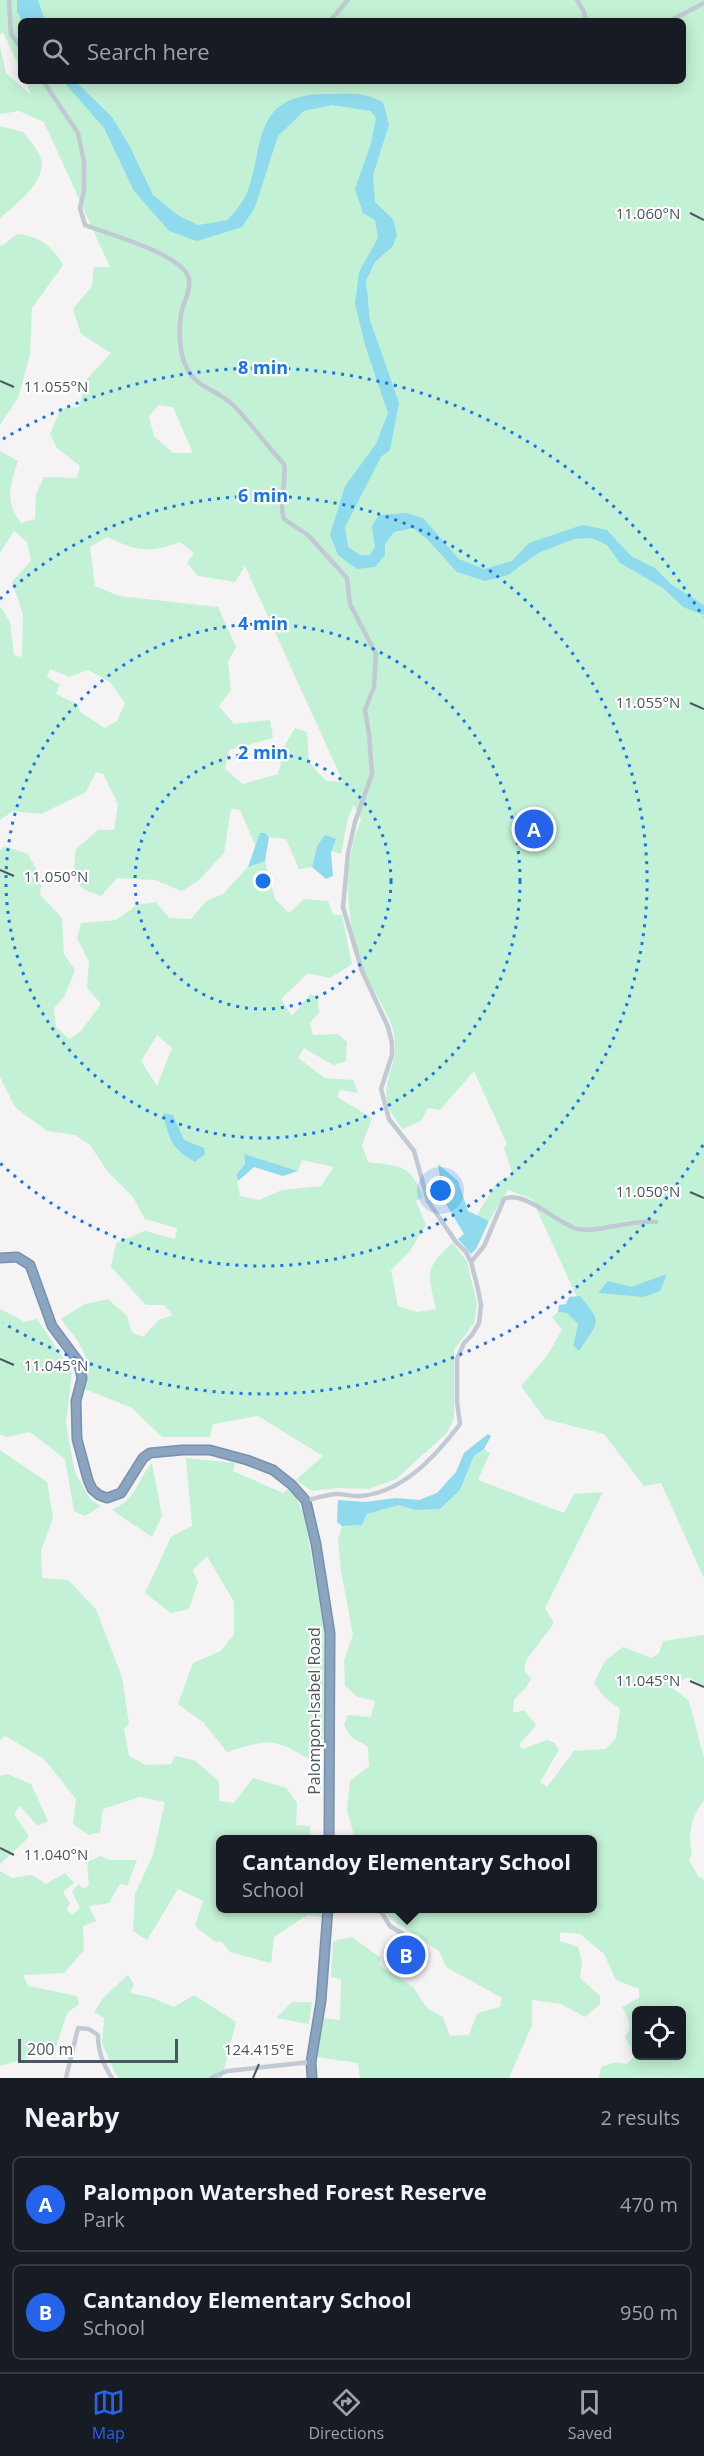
<!DOCTYPE html>
<html lang="en">
<head>
<meta charset="utf-8">
<style>
	:root { --surface:#171b24; --page:#20242c; --text:#f1f3f6; --muted:#9ea1a6; --line:#363941; --accent:#2563eb }
	body { margin:0; font-family:"Open Sans",sans-serif; background:var(--page); color:var(--text) }
	.controls { position:absolute; right:18px; bottom:18px; display:grid; overflow:hidden; border-radius:9px; box-shadow:0 3px 15px #0003 }
	.controls button { width:54px; height:54px; display:grid; place-items:center; padding:0; border:0; border-bottom:2px solid var(--line); background:var(--surface); color:var(--text); font:30px sans-serif }
	.scale { position:absolute; left:18px; bottom:15px; width:160px; box-sizing:border-box; padding-left:6px; border:3px solid #4a5661; border-top:0; font-size:16px; line-height:21px; white-space:nowrap; color:#4a5661; -webkit-text-stroke:4px #fff; paint-order:stroke }
	.you { position:absolute; left:441px; top:1191px; width:21px; height:21px; margin:-15px; border:4px solid #fff; border-radius:50%; background:#1a73e8; box-shadow:0 0 0 9px #1a73e833 }
	.badge { display:grid; place-items:center; width:39px; height:39px; border-radius:50%; background:var(--accent); color:#fff; font-size:20px; font-weight:700 }
	.pin { position:absolute; translate:-50% -50%; border:3px solid #fff; box-shadow:0 2px 6px #0006 }
	.popup { position:absolute; left:216px; top:1835px; width:381px; height:78px; box-sizing:border-box; display:grid; place-content:center; border-radius:9px; background:var(--surface); filter:drop-shadow(0 2px 4px #0005); font-size:20px; white-space:nowrap; color:var(--muted) }
	.popup b { font-size:22px; color:var(--text) }
	.popup::after { content:''; position:absolute; left:50%; top:100%; margin-left:-12px; border:12px solid transparent; border-top-color:var(--surface) }
	.list { margin:0; padding:0; list-style:none }
	h2 { display:flex; justify-content:space-between; align-items:center; height:78px; margin:0; padding:0 24px; font-size:26px }
	h2 small { font-size:20px; font-weight:400; color:var(--muted) }
	.list li { display:grid; grid-template-columns:39px 1fr auto; gap:18px; align-items:center; box-sizing:border-box; height:96px; margin:0 12px 12px; padding:0 12px; border:2px solid var(--line); border-radius:9px }
	.list b { display:block; font-size:22px; white-space:nowrap }
	.list p { margin:0; font-size:20px; white-space:nowrap; color:var(--muted) }
	.list em { font-size:20px; font-style:normal; color:var(--muted) }
	.icon { flex:none; width:33px; height:33px; fill:none; stroke:currentColor; stroke-width:2; stroke-linecap:round; stroke-linejoin:round }
	.map { position:relative; flex:none; width:704px; height:2078px; overflow:hidden }
	.search { position:absolute; background:var(--surface); box-shadow:0 3px 15px #0003; left:18px; right:18px; top:18px; height:66px; display:flex; align-items:center; gap:15px; box-sizing:border-box; padding:0 21px; border-radius:9px; color:var(--muted); font-size:22px }
	.sheet { height:294px; background:var(--surface) }
	nav { display:flex; justify-content:space-around; align-items:center; box-sizing:border-box; height:84px; border-top:2px solid var(--line); background:var(--surface); font-size:16px; color:var(--muted) }
	nav a { display:grid; justify-items:center; gap:3px }
	nav .on { color:var(--accent) }
	.map>svg:first-child { display:block }
</style>
</head>
<body>
<div class="map">
<svg width="704" height="2078" viewBox="0 0 704 2078">
	<rect width="100%" height="100%" fill="#f5f3f3"/>
	<path fill="#c3f1d5" fill-rule="evenodd" d="M0 0H704V1578L661 1483 644 1486 604 1434 545 1419 521 1386 547 1356 562 1330 552 1317 558 1312 567 1313 578 1324 573 1346 578 1350 592 1330 532 1199 508 1190 489 1221 477 1215 497 1182 513 1175 504 1148 507 1144 474 1071 440 1110 428 1108 421 1121 403 1129C367 1088 401 1076 394 1035 392 1016 370 988 363 969 346 924 341 865 361 820L354 805 348 818 341 854 317 846 312 867 299 869 286 839 269 837 265 833H260L256 847 240 810 231 809 224 853 198 881 182 891 155 880 117 878 101 896 83 889 73 877 76 849 98 830H114L118 804 103 774 96 772 86 792 41 814 13 811 0 820V606L10 622 14 655 22 657 23 614 12 582 31 561 27 542 14 531 0 553V451L18 461C10 486 4 501 21 523L35 519 36 494 44 477 77 478 80 466 57 448 50 434 61 408 79 407 86 380 111 353 81 334 73 309 92 286 94 267H110L44 122 19 111 0 114V46L6 73 31 95 26 81H683V21H21V71L3 32 0 35ZM158 405 173 407 193 453H173L154 436 149 417ZM107 537C136 551 150 554 180 542L194 553 187 563 198 576 235 582 245 566 343 782 326 781 309 762 307 732 295 728 286 743 278 774 243 784 225 769 229 750 273 738 270 720 234 724 219 706 231 690 228 662 236 647 218 607 119 596 95 586 90 547ZM50 669 69 677 88 670 110 682 125 703 117 721 105 728 80 712 77 704 56 694 60 685 47 677Z
		M0 126 23 132C28 139 39 150 41 159 47 181 15 206 0 218Z
		M17 234C37 235 53 246 63 265L32 308 30 355 18 398 0 425V245L2 246Z
		M4 846 28 854 42 880 40 895 62 918 64 954 75 970 64 997 54 1008 56 1027 69 1039 81 1031 101 1004 87 988 89 962 77 938 81 923 116 920 137 905 156 902 169 918 191 919 206 901 223 894 248 867 265 861 275 899 289 913 304 899 328 901 333 915H342L352 964 330 978 308 973 281 999 292 1016 310 994 318 998 319 1013 310 1023 313 1035 338 1034 347 1042 346 1061 333 1065 304 1048 298 1058 325 1078 353 1080 358 1093 340 1090 337 1097 372 1118 362 1145 368 1162C401 1167 410 1163 423 1197L416 1201 426 1225 409 1252 391 1270 398 1306 417 1312 436 1309C428 1273 423 1269 453 1243L467 1262 477 1304 474 1323 454 1350V1419L447 1433 396 1479 369 1489 338 1488 312 1491 296 1480 323 1456 258 1416 213 1424 210 1437H162L132 1408 85 1389C91 1352 82 1347 61 1319L85 1304 108 1299 127 1316 132 1332 143 1337 159 1320 173 1315 164 1305H146L111 1267 116 1243 145 1231 175 1239 177 1228 145 1219 133 1197 108 1172 90 1145 75 1135 47 1131 15 1107 0 1077V851ZM157 1035 172 1048 157 1086 141 1061ZM244 1155 298 1171 302 1160 334 1167 321 1186 282 1190 259 1200 240 1196 236 1175 245 1164Z
		M0 1309 25 1322 37 1319 72 1371 66 1423 72 1457 76 1474 90 1499 101 1506 85 1516 74 1511 65 1459 30 1432 7 1437 0 1434Z
		M484 1449 490 1453 478 1480 564 1513 574 1494 603 1492 545 1608 554 1623 527 1659 524 1670 531 1679 525 1689 514 1699 513 1713 524 1710 536 1725 519 1745 523 1749 547 1740 555 1743 559 1750 540 1782 547 1787 574 1751 606 1749 616 1738 620 1709 604 1697 594 1683 605 1661 623 1647 652 1658 659 1653 663 1641 704 1635V1687L689 1677 670 1686 689 1701 704 1758V1801C692 1814 687 1836 692 1853L689 1860 698 1876 704 1880V2078H599L601 2067 616 2062 627 2064 635 2056 625 2037C634 2027 628 2018 622 2007L639 1998V1989L616 1980 604 1954 580 1934 560 1932V1941L578 1947 582 1961 580 1978 600 1996V2004L585 2017 561 2004 532 2000V2025L509 2078H360L358 2063 317 2057 324 2018 340 2020 341 1979 331 1977 333 1941 352 1937 381 1958 379 1965 413 1987 427 2008 443 2017 450 2036 469 2035 477 2013 500 2007 502 1998 446 1967 440 1952 391 1919 383 1909 592 1908V1840H358L355 1838 347 1811 350 1781 369 1766 368 1747 350 1736 344 1725 348 1715 371 1717 375 1701 358 1697 345 1686 344 1660 353 1635 341 1571 338 1540 342 1526 362 1525 367 1514 399 1505 415 1510 460 1490 474 1456ZM636 2010H682V2056H636Z
		M0 1450 47 1482 53 1518 41 1551 42 1578 68 1580 96 1609 122 1677 129 1724 124 1729 129 1756 146 1765 171 1764 175 1756 194 1760 219 1781V1801L234 1803 253 1778 286 1788 297 1803 296 1825 310 1826V1839L220 1840V1908L324 1909V1917L307 1915 274 1937 271 1963 230 1952 222 1942 214 1941 195 1926 203 1901 178 1889 147 1940 133 1931 135 1894 153 1855 165 1802 140 1797 103 1809 100 1832 89 1835 73 1824 76 1799 44 1759 5 1736 0 1740Z
		M186 1458 235 1463 233 1471 283 1493 289 1488 294 1493 304 1515 325 1632 327 1658 325 1739 312 1738 310 1760C272 1736 268 1740 227 1752L204 1723 178 1704 193 1663 221 1651 234 1634V1602L207 1556 193 1570 198 1582 189 1609 171 1613 145 1593 171 1537 192 1526Z
		M152 1463 162 1516 152 1537 112 1510C138 1498 135 1483 152 1463Z
		M7 1774 31 1784 48 1821 38 1826 20 1806 14 1814 29 1837 0 1864V1776Z
		M101 1856 110 1860H137L127 1886 120 1884 109 1903 89 1906 96 1921 83 1926 84 1950 64 1973 23 1975 28 1986 77 1996 79 2004 67 2013 55 2050 0 2066V1871L12 1878 32 1875 46 1884 65 1873 74 1883 63 1892 70 1904 66 1909 72 1915 80 1908 72 1891 79 1884 84 1889 89 1885 87 1862Z
		M128 1975 134 1984 130 1993 150 1997 174 2007 194 1995 236 2022 222 2078H119L115 2073 102 2043 104 2018 94 2012 104 1997Z
		M292 2002H312L309 2024 276 2018Z"/>
	<path fill="#90daee" d="M17 0H38L45 21H22L17 12Z
		M63 81H75L112 117 129 145 153 195 179 216 198 225 228 220C234 212 243 203 247 193 265 142 253 95 325 94 350 94 360 91 383 102L389 125 373 175 375 202 393 219 397 235 393 246 375 262 366 281 370 320 399 403 390 450 381 457 345 527 348 547 360 555H370L375 547 372 526 379 515 407 513 423 518 459 559 484 569 512 561 529 543 582 525 607 530 631 556 655 568 672 585 704 605V615L683 607 663 588 620 563 607 545 591 538 574 539 538 553 508 575 485 581 457 572 427 539 413 528 394 532 385 544V555L375 567 357 569 338 555 330 535 345 486 376 444 388 413 365 345 355 304 359 272 378 238 375 220 363 213 355 189 371 143 376 118 371 111 332 105 304 111 278 136 255 207 242 227 197 241 169 231 134 191 104 128Z
		M260 833H265L269 837 265 861 248 867Z
		M325 835 336 839 331 853 333 876 326 879 312 867 317 846Z
		M163 1113 173 1115 184 1140 204 1148 205 1154 195 1162C171 1148 169 1139 163 1113Z
		M244 1154 298 1171 283 1176 254 1167 238 1181 236 1175 245 1164Z
		M438 1164 458 1181 468 1211 489 1221 476 1249 471 1254 458 1239 464 1234 443 1199Z
		M667 1274 660 1291 643 1297 598 1293 608 1281 631 1287Z
		M580 1296C604 1324 598 1321 579 1351L573 1346 578 1324 567 1313 558 1312 559 1305 566 1304 569 1297Z
		M488 1434 491 1436 484 1449 474 1456 460 1490 440 1509 415 1510 399 1505 367 1514 362 1525 342 1526 337 1522 338 1500 365 1502 396 1498 419 1500 437 1493 456 1472 464 1453Z"/>
	<g fill="none" stroke-linecap="round" stroke-linejoin="round">
		<defs>
			<path id="highway" d="M0 1258 17 1257 30 1265 52 1326 78 1361 82 1378 76 1401 77 1439 88 1480 92 1489 99 1495 107 1498 121 1493 143 1458 150 1453 182 1450H210L247 1460 273 1470 292 1485 306 1501 316 1544 330 1633 329 1840
				M312 2078 311 2062 321 2001 328 1908"/>
		</defs>
		<use href="#highway" stroke="#7690ad" stroke-width="11"/>
		<path stroke="#c1cad2" stroke-width="4.5" d="M9 0 11 34 21 48
			M577 0 584 12 586 21
			M330 21 348 0
			M670 21 704 3
			M43 81 78 133 84 162V190L80 208 85 225C107 234 184 254 189 279 191 292 183 302 181 314 179 328 179 351 185 364 195 389 217 389 233 405 251 423 266 445 284 464 287 483 278 501 284 519L308 535 347 578 350 604 376 654 374 687 365 710 369 734 372 774 355 822 348 853 343 907 362 971 388 1027 392 1043V1055L381 1089 389 1119 414 1151 428 1201 456 1242 466 1252 471 1262 478 1289 481 1305 479 1323 472 1335 464 1343 457 1359V1402L460 1424C435 1457 403 1492 361 1496 353 1497 346 1494 338 1494 327 1494 316 1498 306 1501
			M471 1262 484 1246 504 1199C523 1190 554 1220 574 1228 592 1235 630 1219 656 1222
			M379 1908 390 1926 422 1946
			M66 2078 78 2028 89 2029 98 2035C98 2052 103 2064 112 2078
			M211 2078 227 2071 311 2062"/>
		<use href="#highway" stroke="#8ba5c1" stroke-width="8"/>
	</g>
	<path fill="none" stroke="#4a5661" stroke-width="2" d="M690 213 704 220M0 381 14 387M690 703 704 709M0 870 14 876M690 1192 704 1198M0 1359 14 1365M690 1681 704 1687M0 1848 14 1855M253 2078 259 2064"/>
	<g fill="none" stroke="#1a73e8" stroke-width="3" stroke-dasharray="3 6">
		<circle cx="263" cy="881" r="128"/>
		<circle cx="263" cy="881" r="257"/>
		<path d="M0 599A385 385 0 1 1 0 1163"/>
		<path d="M703 1145A513 513 0 0 1 3 1323M3 439A513 513 0 0 1 703 617"/>
	</g>
	<g text-anchor="middle" stroke-width="4.5" stroke-linejoin="round" paint-order="stroke">
		<g font-size="16" fill="#4a5661" stroke="#fff">
			<text transform="translate(314 1711) rotate(-90)" y="6">Palompon-Isabel Road</text>
		</g>
	</g>
	<g font-size="15" text-anchor="middle" fill="#4a5661" stroke="#fff" stroke-width="4.5" stroke-linejoin="round" paint-order="stroke">
		<text x="648" y="219">11.060°N</text>
		<text x="56" y="392">11.055°N</text>
		<text x="648" y="708">11.055°N</text>
		<text x="56" y="882">11.050°N</text>
		<text x="648" y="1197">11.050°N</text>
		<text x="56" y="1371">11.045°N</text>
		<text x="648" y="1686">11.045°N</text>
		<text x="56" y="1860">11.040°N</text>
		<text x="259" y="2055">124.415°E</text>
	</g>
	<circle cx="263" cy="881" r="9" fill="#1a73e8" stroke="#fff" stroke-width="3"/>
	<g font-size="18" text-anchor="middle" font-weight="bold" fill="#1a73e8" stroke="#fff" stroke-width="4.5" stroke-linejoin="round" paint-order="stroke">
		<text x="263" y="374">8 min</text>
		<text x="263" y="502">6 min</text>
		<text x="263" y="630">4 min</text>
		<text x="263" y="759">2 min</text>
	</g>
</svg>
<div class="controls">
<button><svg class="icon" aria-label="locate" viewBox="0 0 24 24"><circle cx="12" cy="12" r="6"/><path d="M12 2v4M12 18v4M2 12h4M18 12h4"/></svg></button>
</div>
<div class="scale">200 m</div>
<div class="you"></div>
<div class="pin badge" style="left:534px;top:829px">A</div>
<div class="pin badge" style="left:406px;top:1955px">B</div>
<div class="popup"><b>Cantandoy Elementary School</b>School</div>
<div class="search"><svg class="icon" aria-label="search" viewBox="0 0 24 24"><circle cx="10" cy="10" r="6"/><path d="M15 15l6 6"/></svg>Search here</div>
</div>
<section class="sheet">
<h2>Nearby<small>2 results</small></h2>
<ul class="list">
<li><span class="badge">A</span><div><b>Palompon Watershed Forest Reserve</b><p>Park</p></div><em>470 m</em></li>
<li><span class="badge">B</span><div><b>Cantandoy Elementary School</b><p>School</p></div><em>950 m</em></li>
</ul>
</section>
<nav>
<a class="on"><svg class="icon" aria-label="map" viewBox="0 0 24 24"><path d="M3 6l6-2 6 2 6-2v14l-6 2-6-2-6 2zM9 4v14M15 6v14"/></svg>Map</a>
<a><svg class="icon" aria-label="directions" viewBox="0 0 24 24"><path d="M12 3l9 9-9 9-9-9zM9 14v-3h6M13 9l2 2-2 2"/></svg>Directions</a>
<a><svg class="icon" aria-label="saved" viewBox="0 0 24 24"><path d="M7 4h10v16l-5-4-5 4z"/></svg>Saved</a>
</nav>
</body>
</html>
